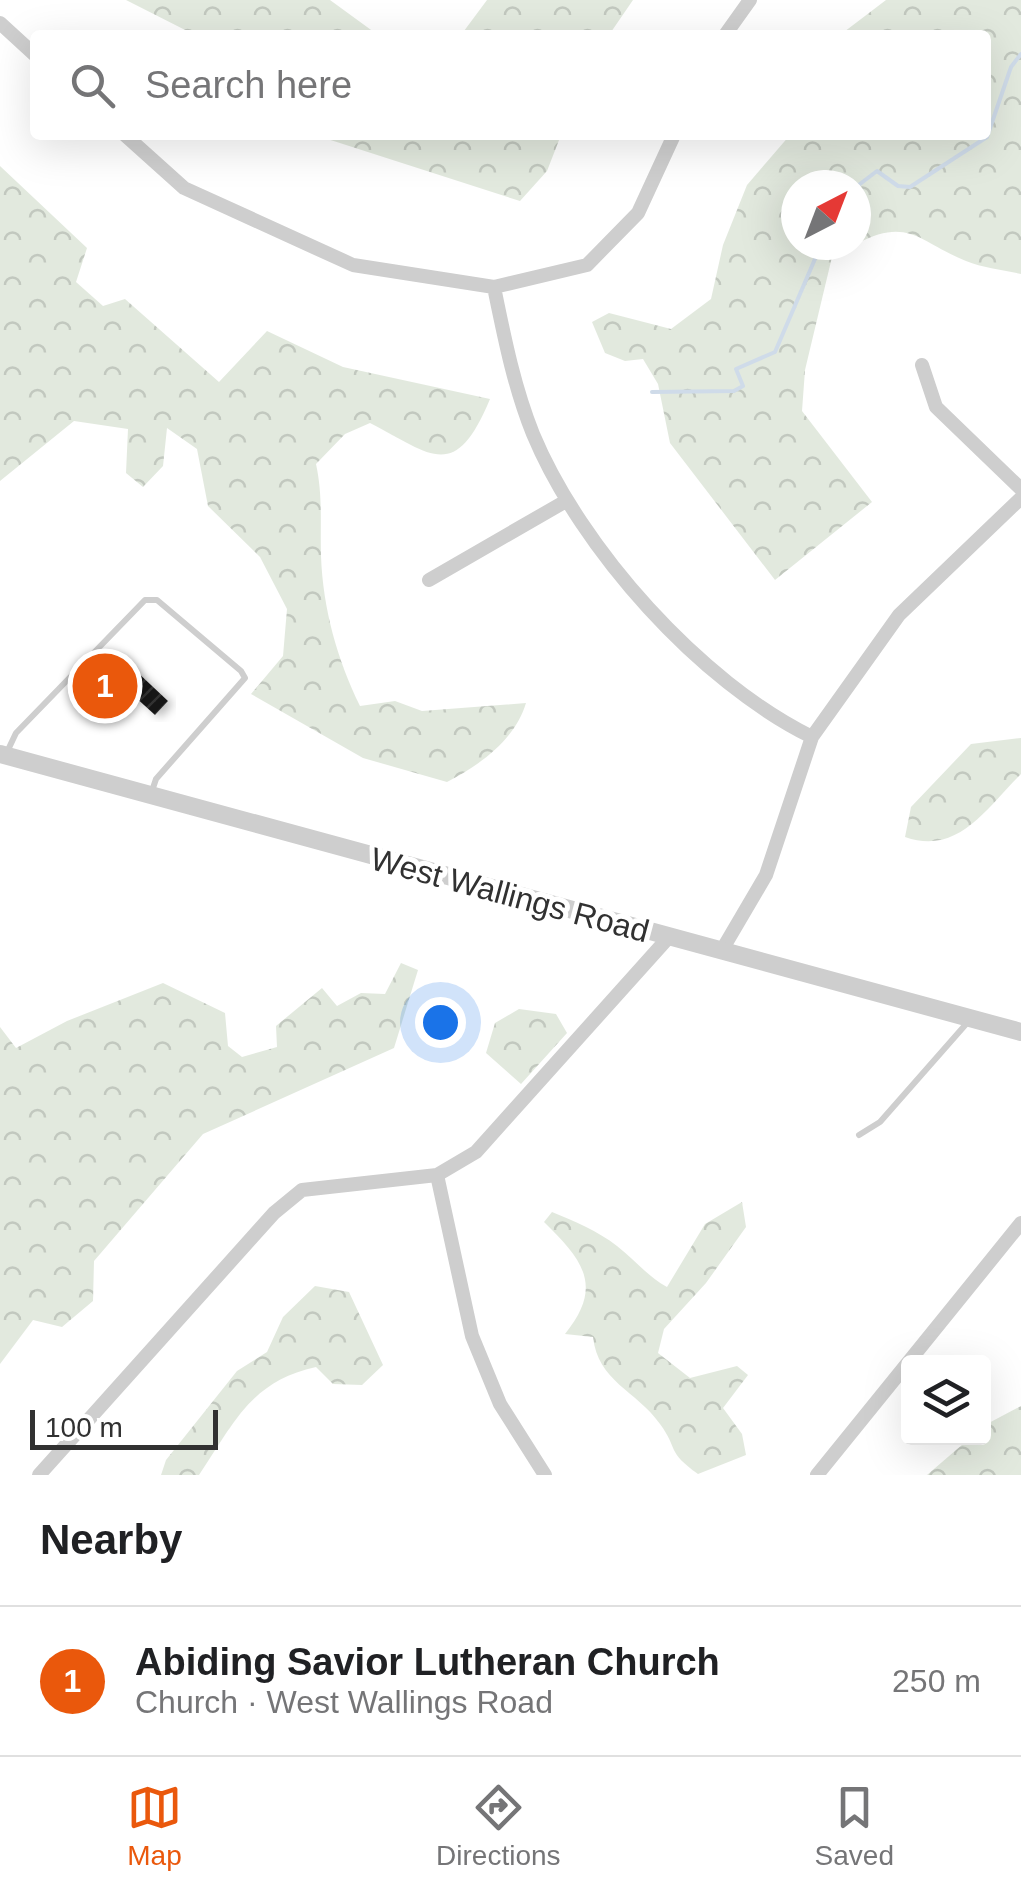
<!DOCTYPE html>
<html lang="en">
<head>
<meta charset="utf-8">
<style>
	:root { --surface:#fff; --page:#f6f6f6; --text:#202124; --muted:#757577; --line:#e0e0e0; --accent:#ea580c }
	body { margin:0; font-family:Helvetica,sans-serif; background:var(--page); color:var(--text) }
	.controls { position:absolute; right:30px; bottom:30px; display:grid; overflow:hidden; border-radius:10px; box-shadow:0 10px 40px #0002 }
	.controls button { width:90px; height:90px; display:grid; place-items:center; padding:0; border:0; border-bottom:2px solid var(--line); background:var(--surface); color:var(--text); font:50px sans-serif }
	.compass { position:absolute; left:781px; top:170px; width:90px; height:90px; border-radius:50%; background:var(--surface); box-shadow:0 10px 40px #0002; rotate:42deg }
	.scale { position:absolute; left:30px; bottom:25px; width:188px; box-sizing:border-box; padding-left:10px; border:5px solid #313131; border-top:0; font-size:28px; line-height:35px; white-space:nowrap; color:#313131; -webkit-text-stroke:8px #fff; paint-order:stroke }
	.you { position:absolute; left:440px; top:1022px; width:35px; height:35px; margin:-25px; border:8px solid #fff; border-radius:50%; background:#1a73e8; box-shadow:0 0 0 15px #1a73e833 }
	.badge { display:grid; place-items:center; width:65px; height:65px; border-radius:50%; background:var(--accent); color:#fff; font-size:32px; font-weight:700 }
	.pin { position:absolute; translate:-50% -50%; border:5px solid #fff; box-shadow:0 2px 10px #0006 }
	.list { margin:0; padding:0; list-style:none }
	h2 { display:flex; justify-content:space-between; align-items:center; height:130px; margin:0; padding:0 40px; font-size:42px }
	h2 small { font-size:32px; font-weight:400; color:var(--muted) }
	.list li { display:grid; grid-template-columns:65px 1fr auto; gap:30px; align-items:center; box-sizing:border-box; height:150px; padding:0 40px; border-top:2px solid var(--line) }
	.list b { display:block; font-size:38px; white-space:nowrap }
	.list p { margin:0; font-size:32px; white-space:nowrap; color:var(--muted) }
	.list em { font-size:32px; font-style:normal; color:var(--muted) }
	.icon { flex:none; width:55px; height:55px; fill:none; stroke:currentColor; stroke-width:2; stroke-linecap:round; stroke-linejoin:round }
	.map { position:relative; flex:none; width:1021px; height:1475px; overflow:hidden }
	.search { position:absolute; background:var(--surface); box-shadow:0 10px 40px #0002; left:30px; right:30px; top:30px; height:110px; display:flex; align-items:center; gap:25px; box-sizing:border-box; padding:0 35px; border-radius:10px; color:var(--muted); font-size:38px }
	.sheet { height:280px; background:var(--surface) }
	nav { display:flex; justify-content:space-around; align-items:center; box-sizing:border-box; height:140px; border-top:2px solid var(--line); background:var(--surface); font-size:28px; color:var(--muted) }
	nav a { display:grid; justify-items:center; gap:5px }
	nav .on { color:var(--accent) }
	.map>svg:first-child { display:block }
</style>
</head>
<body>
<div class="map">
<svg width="1021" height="1475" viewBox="0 0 1021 1475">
	<defs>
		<pattern id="forest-crowns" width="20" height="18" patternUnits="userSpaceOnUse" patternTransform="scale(2.5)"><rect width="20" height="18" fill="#e2e9de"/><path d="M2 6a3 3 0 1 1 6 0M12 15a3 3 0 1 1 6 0" fill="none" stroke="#c2c8bf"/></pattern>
		<pattern id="building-hatch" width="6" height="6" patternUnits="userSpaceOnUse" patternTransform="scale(2.5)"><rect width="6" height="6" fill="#181818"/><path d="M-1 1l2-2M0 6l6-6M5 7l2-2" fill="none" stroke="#313131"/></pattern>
		<filter id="shadow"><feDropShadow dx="5.5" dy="3" stdDeviation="5" flood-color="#0004"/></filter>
	</defs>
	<rect width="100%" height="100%" fill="#fff"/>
	<path fill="url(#forest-crowns)" d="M126 0H330L378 35H195Z
		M487 0H633L609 35H461Z
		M886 0H1021V274C1003 270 983 268 966 261 919 242 909 216 856 244V185H796V245H854L832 257 805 370 802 411 872 502 775 580 670 443 658 384 643 359 625 361 605 353 592 322 609 313 671 329 711 299 723 245 747 185 790 135H986V35H840Z
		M315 135H561L547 171 520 201Z
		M0 166 87 248 76 282 103 306 125 299 219 382 267 331 343 367 490 399C455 483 432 455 370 423L345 434 316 464C323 496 320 523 321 556 323 609 337 659 360 706L395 701 422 711 526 703C515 740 480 765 447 782L363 758 251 694 283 656 287 609 260 557 208 506 197 449 167 428 163 466 143 487 126 473 128 429 74 421 0 481Z
		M1021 738V774C987 807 959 856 905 837L911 807 971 744Z
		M401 963 418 970 394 1048 203 1134 94 1261 93 1301 62 1327 33 1320 0 1364V1027L16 1048 67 1021 163 983 225 1013 228 1046 242 1057 277 1047 276 1026 322 988 337 1006 361 993 385 994Z
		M519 1009 556 1014 567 1033 521 1084 486 1053 495 1023Z
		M742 1202 746 1227 706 1283 664 1329 658 1353 690 1378 737 1366 748 1375 723 1408 742 1434 746 1455 698 1474C666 1451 679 1450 660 1424 636 1390 598 1382 593 1337L565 1334C604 1286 583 1260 544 1222L552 1212C574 1221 598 1231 617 1246 635 1260 647 1276 667 1287L705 1224Z
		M315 1286 349 1292 383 1365 362 1385 333 1384 316 1367C251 1381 234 1423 199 1475H161L166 1460 237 1371 267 1352 283 1317Z
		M1021 1406V1475H927L970 1438H984L985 1425Z"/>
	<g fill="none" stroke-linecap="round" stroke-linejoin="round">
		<path stroke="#cfdbe9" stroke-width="4" d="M856 187 877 171 898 186 910 187 987 137 1011 67 1021 54
			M652 392 734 391 743 386 736 369 775 352 821 245"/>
	</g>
	<path fill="url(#building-hatch)" filter="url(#shadow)" d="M118 654 168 701 155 715 122 685 108 703 90 686Z"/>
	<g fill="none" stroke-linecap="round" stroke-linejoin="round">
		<path stroke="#cecece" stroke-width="6" d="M7 752 16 733 145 600H157L241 671 245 678 156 779 151 794
			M859 1135 880 1122 967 1023"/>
		<path stroke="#cecece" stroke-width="14" d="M0 23 35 55
			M725 35 750 0
			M125 135 184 188 353 265 494 287 587 265 638 213 674 135
			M494 287C504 336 514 387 533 434 581 549 700 682 812 737
			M922 365 936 407 1021 489
			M429 580 566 501
			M722 950 766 875 812 737 899 615 1021 498
			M437 1175 472 1336 500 1404 545 1475
			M39 1475 274 1213 302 1190 437 1175 476 1152 668 938
			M817 1475 1021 1223"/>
		<path stroke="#cecece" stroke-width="18" d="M0 754 1021 1032"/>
	</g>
	<g text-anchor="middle" stroke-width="10" stroke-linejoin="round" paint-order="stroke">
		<g font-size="32" fill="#313131" stroke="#fff">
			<text transform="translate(510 895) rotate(15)" y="11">West Wallings Road</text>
		</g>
	</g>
</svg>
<div class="controls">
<button><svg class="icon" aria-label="layers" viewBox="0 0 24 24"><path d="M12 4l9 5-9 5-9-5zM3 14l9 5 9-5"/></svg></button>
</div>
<svg class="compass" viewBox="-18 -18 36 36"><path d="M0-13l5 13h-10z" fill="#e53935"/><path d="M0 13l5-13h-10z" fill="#757577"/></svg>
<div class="scale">100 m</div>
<div class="you"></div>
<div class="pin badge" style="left:105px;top:686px">1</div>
<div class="search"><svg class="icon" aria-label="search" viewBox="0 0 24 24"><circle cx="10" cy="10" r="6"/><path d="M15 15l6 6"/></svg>Search here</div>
</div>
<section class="sheet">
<h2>Nearby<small></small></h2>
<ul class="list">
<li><span class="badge">1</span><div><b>Abiding Savior Lutheran Church</b><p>Church · West Wallings Road</p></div><em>250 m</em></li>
</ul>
</section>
<nav>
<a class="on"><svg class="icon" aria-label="map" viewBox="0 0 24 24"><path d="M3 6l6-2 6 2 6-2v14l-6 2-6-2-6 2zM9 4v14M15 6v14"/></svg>Map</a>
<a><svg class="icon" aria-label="directions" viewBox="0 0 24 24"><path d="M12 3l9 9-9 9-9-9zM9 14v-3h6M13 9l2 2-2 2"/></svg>Directions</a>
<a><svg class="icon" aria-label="saved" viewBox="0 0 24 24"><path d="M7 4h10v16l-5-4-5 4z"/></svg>Saved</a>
</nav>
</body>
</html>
